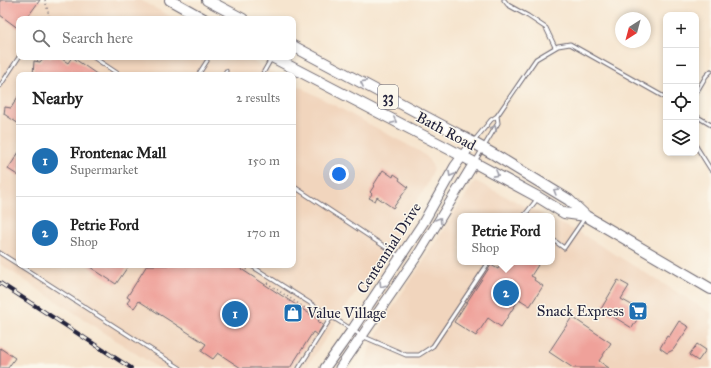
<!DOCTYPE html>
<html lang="en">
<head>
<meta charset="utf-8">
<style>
	:root { --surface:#fff; --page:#f6f6f6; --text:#222; --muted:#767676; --line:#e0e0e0; --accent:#1f6fb2 }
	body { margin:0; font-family:"IM FELL Great Primer",serif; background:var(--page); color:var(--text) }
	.controls { position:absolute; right:12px; top:12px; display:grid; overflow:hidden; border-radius:8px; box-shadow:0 2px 6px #0003 }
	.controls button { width:36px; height:36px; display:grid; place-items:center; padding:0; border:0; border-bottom:1px solid var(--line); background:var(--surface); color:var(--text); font:20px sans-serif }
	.compass { position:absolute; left:615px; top:12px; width:36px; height:36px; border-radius:50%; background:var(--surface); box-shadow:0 2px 6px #0003; rotate:216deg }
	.you { position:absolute; left:339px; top:174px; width:14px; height:14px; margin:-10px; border:3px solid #fff; border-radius:50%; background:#1a73e8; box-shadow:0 0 0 6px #1a73e833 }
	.badge { display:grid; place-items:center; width:26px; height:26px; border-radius:50%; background:var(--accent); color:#fff; font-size:13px; font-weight:700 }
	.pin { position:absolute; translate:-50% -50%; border:2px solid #fff; box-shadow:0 1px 4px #0006 }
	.popup { position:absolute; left:457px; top:213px; width:98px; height:52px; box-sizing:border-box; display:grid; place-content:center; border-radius:8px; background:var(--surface); filter:drop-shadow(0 1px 3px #0005); font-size:13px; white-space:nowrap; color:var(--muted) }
	.popup b { font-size:15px; color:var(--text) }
	.popup::after { content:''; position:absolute; left:50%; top:100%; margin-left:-8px; border:8px solid transparent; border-top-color:var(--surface) }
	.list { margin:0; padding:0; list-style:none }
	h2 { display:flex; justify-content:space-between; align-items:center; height:52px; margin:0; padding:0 16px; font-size:17px }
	h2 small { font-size:13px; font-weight:400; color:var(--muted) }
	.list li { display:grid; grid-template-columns:26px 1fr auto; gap:12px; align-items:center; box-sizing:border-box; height:72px; padding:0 16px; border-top:1px solid var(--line) }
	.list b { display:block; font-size:15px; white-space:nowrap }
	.list p { margin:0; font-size:13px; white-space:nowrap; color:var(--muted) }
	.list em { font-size:13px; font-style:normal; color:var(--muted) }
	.icon { flex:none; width:22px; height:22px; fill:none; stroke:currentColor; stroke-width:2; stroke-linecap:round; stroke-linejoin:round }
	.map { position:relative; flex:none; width:711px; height:368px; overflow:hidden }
	.search { position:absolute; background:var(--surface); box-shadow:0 2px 6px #0003; left:16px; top:16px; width:280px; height:44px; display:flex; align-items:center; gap:10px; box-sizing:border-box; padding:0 14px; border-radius:8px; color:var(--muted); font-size:15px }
	.panel { position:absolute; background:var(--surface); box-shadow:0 2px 6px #0003; left:16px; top:72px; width:280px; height:196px; border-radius:8px }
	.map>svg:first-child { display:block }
</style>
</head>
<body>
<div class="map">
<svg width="711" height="368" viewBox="0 0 711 368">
	<rect width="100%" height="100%" fill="#fbf7ec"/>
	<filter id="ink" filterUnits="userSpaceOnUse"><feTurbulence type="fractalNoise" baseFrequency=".025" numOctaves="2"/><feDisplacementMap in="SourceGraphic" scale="8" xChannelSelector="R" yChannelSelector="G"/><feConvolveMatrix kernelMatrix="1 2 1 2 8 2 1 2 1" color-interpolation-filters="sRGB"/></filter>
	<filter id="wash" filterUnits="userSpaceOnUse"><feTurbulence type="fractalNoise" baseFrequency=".012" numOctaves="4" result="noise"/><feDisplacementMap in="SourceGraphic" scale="16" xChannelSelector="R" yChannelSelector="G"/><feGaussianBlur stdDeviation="0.9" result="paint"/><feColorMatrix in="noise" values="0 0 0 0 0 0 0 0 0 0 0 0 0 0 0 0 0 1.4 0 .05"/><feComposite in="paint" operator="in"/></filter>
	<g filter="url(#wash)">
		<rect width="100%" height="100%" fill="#f6e5cf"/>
		<path fill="#f1d5bd" d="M0 0H140L175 19H19V57H245L278 75H19V265H293V83L419 151 427 157 433 167 431 176 426 187 306 368H158L0 264Z
			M475 181 545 216H460V262H552V219L585 236 711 313V368H364L371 345 388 315Z"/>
		<g id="blocks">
			<path fill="#efa19a" d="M0 0H40L26 19H19V29L0 15Z
				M44 57H59L68 63 72 57 98 75H33L34 61 40 62Z
				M19 95V124L4 114 5 107 11 108Z
				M19 152V176L8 169Z
				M383 170 393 177 394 174 400 178 399 180 408 187 393 208 377 197 375 201 369 198 372 194 370 192 374 186H373Z
				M502 262H533L538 265 531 276 535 278 534 280 543 286 530 306 519 299 501 327 488 318 476 336 454 322 491 265 498 269Z
				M87 265H129L116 284Z
				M147 265H235L319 320 318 322 323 325 317 335 313 332 290 368H241L218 353 213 359 201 351 206 344 139 301 134 308 127 303 130 299 127 297Z
				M618 280 629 286 621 299 637 308 640 303 645 306 632 328 601 309Z
				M572 317 611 343 599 361 609 368H573L549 352Z
				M679 321 689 327 673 350 667 353 660 348 667 336 669 337Z
				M697 344 706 350 698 361 689 355Z
				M0 348 15 358 8 368H0Z"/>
		</g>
	</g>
	<g filter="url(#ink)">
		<use href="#blocks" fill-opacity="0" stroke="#6c666f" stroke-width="1"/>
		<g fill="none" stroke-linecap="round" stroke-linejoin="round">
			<defs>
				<path id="lane" d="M504 0 508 5 528 16 546 28 555 47
					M93 57 120 75
					M198 75 207 61
					M224 75 226 71
					M262 75 271 59
					M0 86 19 57
					M696 93 706 76 711 71
					M696 116 711 125
					M474 141 491 120 497 116 536 59 558 46 570 44 666 98
					M696 146 711 170
					M476 160 498 123 497 116
					M293 186 399 256
					M524 216 538 198
					M552 239 564 248 584 219
					M0 253 19 265
					M19 265 180 368
					M250 265 362 336 406 355H419L433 346 489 262
					M299 368 332 316"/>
				<path id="secondary" d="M325 368 352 330 423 223 455 166 473 142
					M340 368 419 253 474 163"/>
				<path id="primary" d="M170 0 204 19
					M207 0 243 19
					M293 46 458 134 495 155 569 200 586 216 711 289
					M272 57 449 149 538 197 564 213 586 216"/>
			</defs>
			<use href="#lane" stroke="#6c666f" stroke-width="5"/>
			<use href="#secondary" stroke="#6c666f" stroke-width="11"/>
			<use href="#primary" stroke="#6c666f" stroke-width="12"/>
			<path stroke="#6c666f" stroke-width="1.5" stroke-dasharray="1 3" stroke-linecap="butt" d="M45 0 50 19
				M239 265 247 270
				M267 283 317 316"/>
			<use href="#lane" stroke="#fff" stroke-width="3"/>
			<use href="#secondary" stroke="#fff" stroke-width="9"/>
			<use href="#primary" stroke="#fff" stroke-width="10"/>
			<defs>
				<path id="rail" d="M0 283 131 368"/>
			</defs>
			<use href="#rail" stroke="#22223b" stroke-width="4"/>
			<use href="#rail" stroke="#fbf7ec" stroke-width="2.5" stroke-dasharray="8" stroke-linecap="butt"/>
		</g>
		<defs><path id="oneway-chevron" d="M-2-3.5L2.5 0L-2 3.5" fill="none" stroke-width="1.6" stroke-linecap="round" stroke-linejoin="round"/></defs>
		<g stroke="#9c9ca7">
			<use href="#oneway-chevron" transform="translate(363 83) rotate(-152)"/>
			<use href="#oneway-chevron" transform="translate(394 121) rotate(27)"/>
			<use href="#oneway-chevron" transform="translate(494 128) rotate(-64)"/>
			<use href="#oneway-chevron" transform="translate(451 174) rotate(119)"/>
			<use href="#oneway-chevron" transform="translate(496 174) rotate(28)"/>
			<use href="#oneway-chevron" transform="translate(556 191) rotate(-149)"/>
			<use href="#oneway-chevron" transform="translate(439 220) rotate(-59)"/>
			<use href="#oneway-chevron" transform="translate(382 285) rotate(123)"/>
		</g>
	</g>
	<defs>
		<symbol id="supermarket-square" viewBox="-11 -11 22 22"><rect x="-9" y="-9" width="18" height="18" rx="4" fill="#1f6fb2" stroke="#fbf7ec"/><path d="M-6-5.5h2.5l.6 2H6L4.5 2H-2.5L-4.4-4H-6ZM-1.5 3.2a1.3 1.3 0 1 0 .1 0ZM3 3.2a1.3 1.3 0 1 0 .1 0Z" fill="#fff"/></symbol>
		<symbol id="shop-square" viewBox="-11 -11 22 22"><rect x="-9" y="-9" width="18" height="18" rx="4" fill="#1f6fb2" stroke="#fbf7ec"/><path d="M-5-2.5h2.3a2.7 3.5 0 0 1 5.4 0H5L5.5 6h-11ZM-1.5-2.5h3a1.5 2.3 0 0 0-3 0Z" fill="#fff"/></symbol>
	</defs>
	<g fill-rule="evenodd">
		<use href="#supermarket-square" x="627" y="300" width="22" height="22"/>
		<use href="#shop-square" x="282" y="302" width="22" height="22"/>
	</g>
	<g text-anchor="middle" stroke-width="3" stroke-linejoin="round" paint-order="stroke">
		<rect fill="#fbf7ec" stroke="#636270" stroke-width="1" x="378" y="85" width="20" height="24" rx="3"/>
		<g font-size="14" font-weight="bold" fill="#22223b">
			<text x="388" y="102">33</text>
		</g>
		<g font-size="15" fill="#22223b" stroke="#fbf7ec">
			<text transform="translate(446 131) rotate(28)" y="5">Bath Road</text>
			<text transform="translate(389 248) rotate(-57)" y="5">Centennial Drive</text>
		</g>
		<g font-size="15" fill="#22223b" stroke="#fbf7ec" text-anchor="end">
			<text x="624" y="316">Snack Express</text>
			<text x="307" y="318" text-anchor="start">Value Village</text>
		</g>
	</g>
</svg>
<div class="controls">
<button>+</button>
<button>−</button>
<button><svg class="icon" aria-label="locate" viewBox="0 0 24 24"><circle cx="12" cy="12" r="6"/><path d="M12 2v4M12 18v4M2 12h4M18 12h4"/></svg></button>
<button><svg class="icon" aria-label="layers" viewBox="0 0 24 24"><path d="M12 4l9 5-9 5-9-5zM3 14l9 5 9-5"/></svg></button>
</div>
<svg class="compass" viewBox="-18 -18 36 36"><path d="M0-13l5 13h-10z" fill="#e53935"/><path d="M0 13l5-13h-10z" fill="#767676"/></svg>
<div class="you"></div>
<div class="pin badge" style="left:235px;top:314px">1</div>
<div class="pin badge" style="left:506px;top:293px">2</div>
<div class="popup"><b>Petrie Ford</b>Shop</div>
<div class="search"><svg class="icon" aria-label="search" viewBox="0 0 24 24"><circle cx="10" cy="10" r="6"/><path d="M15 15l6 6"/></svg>Search here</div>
<section class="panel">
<h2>Nearby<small>2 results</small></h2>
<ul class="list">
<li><span class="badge">1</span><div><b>Frontenac Mall</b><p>Supermarket</p></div><em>150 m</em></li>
<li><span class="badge">2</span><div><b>Petrie Ford</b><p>Shop</p></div><em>170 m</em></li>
</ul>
</section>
</div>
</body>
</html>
